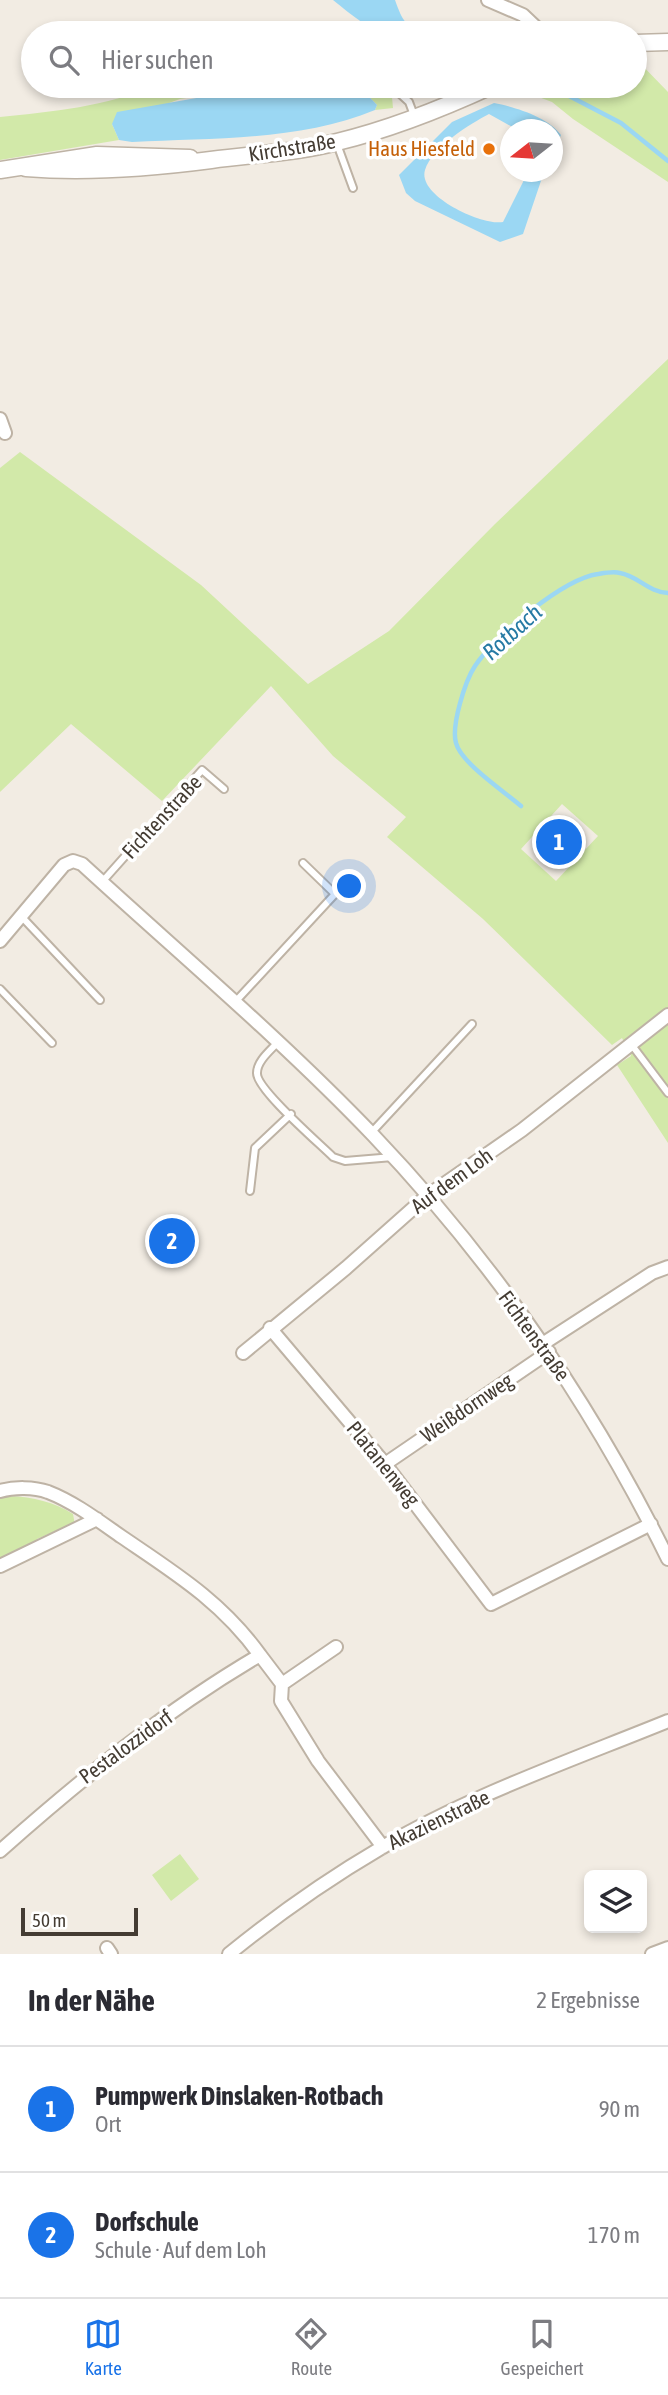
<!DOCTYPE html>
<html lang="de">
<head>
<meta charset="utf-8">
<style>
	:root { --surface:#fff; --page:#f2f2f3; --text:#2b2b33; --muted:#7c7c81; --line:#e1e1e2; --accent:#1a73e8 }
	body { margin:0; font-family:"Asap Condensed",sans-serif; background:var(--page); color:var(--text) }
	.controls { position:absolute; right:21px; bottom:21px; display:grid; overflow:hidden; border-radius:10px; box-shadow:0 4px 10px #0003 }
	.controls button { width:63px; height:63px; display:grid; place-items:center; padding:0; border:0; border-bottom:2px solid var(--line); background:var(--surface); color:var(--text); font:35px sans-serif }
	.compass { position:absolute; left:500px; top:119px; width:63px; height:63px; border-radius:50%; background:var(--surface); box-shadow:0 4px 10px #0003; rotate:253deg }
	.scale { position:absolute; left:21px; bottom:18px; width:117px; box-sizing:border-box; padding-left:7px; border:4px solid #443c33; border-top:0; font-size:19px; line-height:24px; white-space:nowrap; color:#443c33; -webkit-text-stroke:5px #fff; paint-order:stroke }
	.you { position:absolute; left:350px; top:887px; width:24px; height:24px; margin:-18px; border:5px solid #fff; border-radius:50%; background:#1a73e8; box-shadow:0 0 0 10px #1a73e833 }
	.badge { display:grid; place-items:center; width:46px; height:46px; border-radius:50%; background:var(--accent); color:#fff; font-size:23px; font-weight:700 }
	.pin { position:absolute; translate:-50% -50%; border:4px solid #fff; box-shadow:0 2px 7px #0006 }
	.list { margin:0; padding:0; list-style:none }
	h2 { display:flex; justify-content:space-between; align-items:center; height:91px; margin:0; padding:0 28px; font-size:30px }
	h2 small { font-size:23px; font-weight:400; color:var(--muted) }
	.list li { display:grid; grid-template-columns:46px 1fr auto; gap:21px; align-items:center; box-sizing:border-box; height:126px; padding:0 28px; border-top:2px solid var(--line) }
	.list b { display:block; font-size:26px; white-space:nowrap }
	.list p { margin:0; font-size:23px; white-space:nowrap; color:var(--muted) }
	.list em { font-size:23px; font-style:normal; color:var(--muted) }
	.icon { flex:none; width:38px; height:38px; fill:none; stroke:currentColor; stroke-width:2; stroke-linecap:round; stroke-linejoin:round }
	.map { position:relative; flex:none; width:668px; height:1954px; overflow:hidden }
	.search { position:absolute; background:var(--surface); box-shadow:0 4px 10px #0003; left:21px; right:21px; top:21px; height:77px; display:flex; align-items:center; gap:18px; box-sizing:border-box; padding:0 24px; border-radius:38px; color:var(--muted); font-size:26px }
	.sheet { height:343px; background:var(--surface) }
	nav { display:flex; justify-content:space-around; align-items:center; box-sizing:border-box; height:98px; border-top:2px solid var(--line); background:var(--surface); font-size:19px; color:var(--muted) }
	nav a { display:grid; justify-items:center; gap:4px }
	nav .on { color:var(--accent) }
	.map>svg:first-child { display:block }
</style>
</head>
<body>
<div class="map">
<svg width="668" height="1954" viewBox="0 0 668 1954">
	<rect width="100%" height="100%" fill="#f2ece3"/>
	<path fill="#d2e9a9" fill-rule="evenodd" d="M635 58 668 92V182L573 119 552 102 520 90 535 86H635Z
		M155 86H264L180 99 112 124 119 140 0 160V117C52 112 107 106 155 86Z
		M359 86H391L393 108 375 110 377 105Z
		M668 359V1143L617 1065 631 1056 622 1038 612 1045 483 919 387 837 406 817 333 756 271 686 162 801 71 724 0 792V468L20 452 201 585 308 684 389 631 495 524ZM562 804 598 836 556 881 521 849Z
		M10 1496C33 1497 54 1502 73 1514L75 1525 67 1532 62 1528 37 1539 36 1545 0 1562V1498Z
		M180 1854 199 1879 171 1901 152 1875Z"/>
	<path fill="#9bd7f3" d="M333 0H395C403 22 405 26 426 33 374 33 374 33 333 0Z
		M264 86H359L377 105 375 110C300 141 213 138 132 142L119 140 112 124 117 112Z
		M494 103C515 107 548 117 561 135L553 153 552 130 516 129 489 114C470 124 432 147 425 170 417 196 483 226 503 222L528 172H544L523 234 500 242 415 201 406 193 399 175 452 122Z"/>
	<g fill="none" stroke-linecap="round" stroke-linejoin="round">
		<path stroke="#9bd7f3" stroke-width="4.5" d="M550 86 621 123 668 161
			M521 806C505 792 461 763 456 743 451 726 465 681 475 666 495 636 563 579 598 574 604 573 614 571 620 573 638 576 648 592 668 593"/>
		<defs>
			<path id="service" d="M397 91 409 102 415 118
				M337 144 353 188
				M102 882 202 770 224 789
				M21 916 100 1000
				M0 989 52 1043
				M236 1001 335 894 303 863
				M278 1042C270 1051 257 1061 257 1073 256 1089 319 1143 333 1157L345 1161 393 1157
				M631 1044 668 1093
				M371 1133 472 1024
				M250 1191 255 1148 291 1114"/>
			<path id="minor" d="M488 0 523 15 542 33
				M0 419 5 433
				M0 941 64 865 73 861 82 864C180 954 281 1039 373 1135 492 1260 592 1405 668 1559
				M270 1328 385 1464 491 1604 651 1524
				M544 1343 652 1273 668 1267
				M243 1353 346 1268 427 1196 522 1130 668 1015
				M385 1464 549 1352
				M0 1491C14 1487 34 1487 48 1492 74 1502 99 1521 122 1537 175 1573 222 1602 260 1655
				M0 1566 97 1519
				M282 1684 336 1647
				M0 1851C81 1779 166 1710 260 1655L282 1684 281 1701 318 1761 383 1847
				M107 1948 111 1954
				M229 1954C277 1915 328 1879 381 1848 471 1795 572 1760 668 1721
				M652 1954 668 1948"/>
			<path id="tertiary" d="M635 43 668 42
				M26 168C88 173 150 168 211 160 253 154 296 153 337 142 391 129 441 109 491 86
				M0 170 97 155 190 158"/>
		</defs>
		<use href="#service" stroke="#beb3a5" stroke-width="10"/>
		<use href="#minor" stroke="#beb3a5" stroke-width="16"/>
		<use href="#tertiary" stroke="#beb3a5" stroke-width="19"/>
		<use href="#service" stroke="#fff" stroke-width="6"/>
		<use href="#minor" stroke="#fff" stroke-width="12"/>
		<use href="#tertiary" stroke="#fff" stroke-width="16"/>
	</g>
	<circle fill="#e8710a" stroke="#fff" stroke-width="2.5" cx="489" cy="149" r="7"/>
	<g text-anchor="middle" stroke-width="7" stroke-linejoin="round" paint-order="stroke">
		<g font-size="21" fill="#443c33" stroke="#fff">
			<text transform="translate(292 148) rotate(-9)" y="7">Kirchstraße</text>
			<text transform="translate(162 817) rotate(-47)" y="7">Fichtenstraße</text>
			<text transform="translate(452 1181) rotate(-36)" y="7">Auf dem Loh</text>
			<text transform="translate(534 1336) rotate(54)" y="7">Fichtenstraße</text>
			<text transform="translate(467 1408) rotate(-34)" y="7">Weißdornweg</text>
			<text transform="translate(383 1464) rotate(51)" y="7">Platanenweg</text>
			<text transform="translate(126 1747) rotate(-36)" y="7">Pestalozzidorf</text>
			<text transform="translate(439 1820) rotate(-26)" y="7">Akazienstraße</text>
		</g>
		<g font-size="21" fill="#c56008" stroke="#fff" text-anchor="end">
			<text x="475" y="156">Haus Hiesfeld</text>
		</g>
		<g font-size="23" font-style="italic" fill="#267aa4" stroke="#fff">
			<text transform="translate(512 632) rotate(-42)" y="8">Rotbach</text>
		</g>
	</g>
</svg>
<div class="controls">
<button><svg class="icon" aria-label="layers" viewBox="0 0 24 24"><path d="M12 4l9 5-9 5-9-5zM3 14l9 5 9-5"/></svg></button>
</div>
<svg class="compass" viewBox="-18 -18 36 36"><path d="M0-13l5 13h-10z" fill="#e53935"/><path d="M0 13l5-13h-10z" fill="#7c7c81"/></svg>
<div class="scale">50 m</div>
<div class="you"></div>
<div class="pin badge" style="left:559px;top:842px">1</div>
<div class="pin badge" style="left:172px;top:1241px">2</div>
<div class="search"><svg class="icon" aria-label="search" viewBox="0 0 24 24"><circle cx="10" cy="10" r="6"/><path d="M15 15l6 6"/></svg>Hier suchen</div>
</div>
<section class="sheet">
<h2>In der Nähe<small>2 Ergebnisse</small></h2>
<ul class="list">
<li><span class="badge">1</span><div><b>Pumpwerk Dinslaken-Rotbach</b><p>Ort</p></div><em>90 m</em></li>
<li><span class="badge">2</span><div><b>Dorfschule</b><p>Schule · Auf dem Loh</p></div><em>170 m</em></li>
</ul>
</section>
<nav>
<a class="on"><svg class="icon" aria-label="map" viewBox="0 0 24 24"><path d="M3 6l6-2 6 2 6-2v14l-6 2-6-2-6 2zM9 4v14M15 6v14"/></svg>Karte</a>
<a><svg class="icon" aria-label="directions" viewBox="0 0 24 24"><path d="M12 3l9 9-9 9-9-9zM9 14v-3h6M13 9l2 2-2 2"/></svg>Route</a>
<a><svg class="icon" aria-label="saved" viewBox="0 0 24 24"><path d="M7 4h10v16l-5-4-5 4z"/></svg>Gespeichert</a>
</nav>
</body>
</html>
